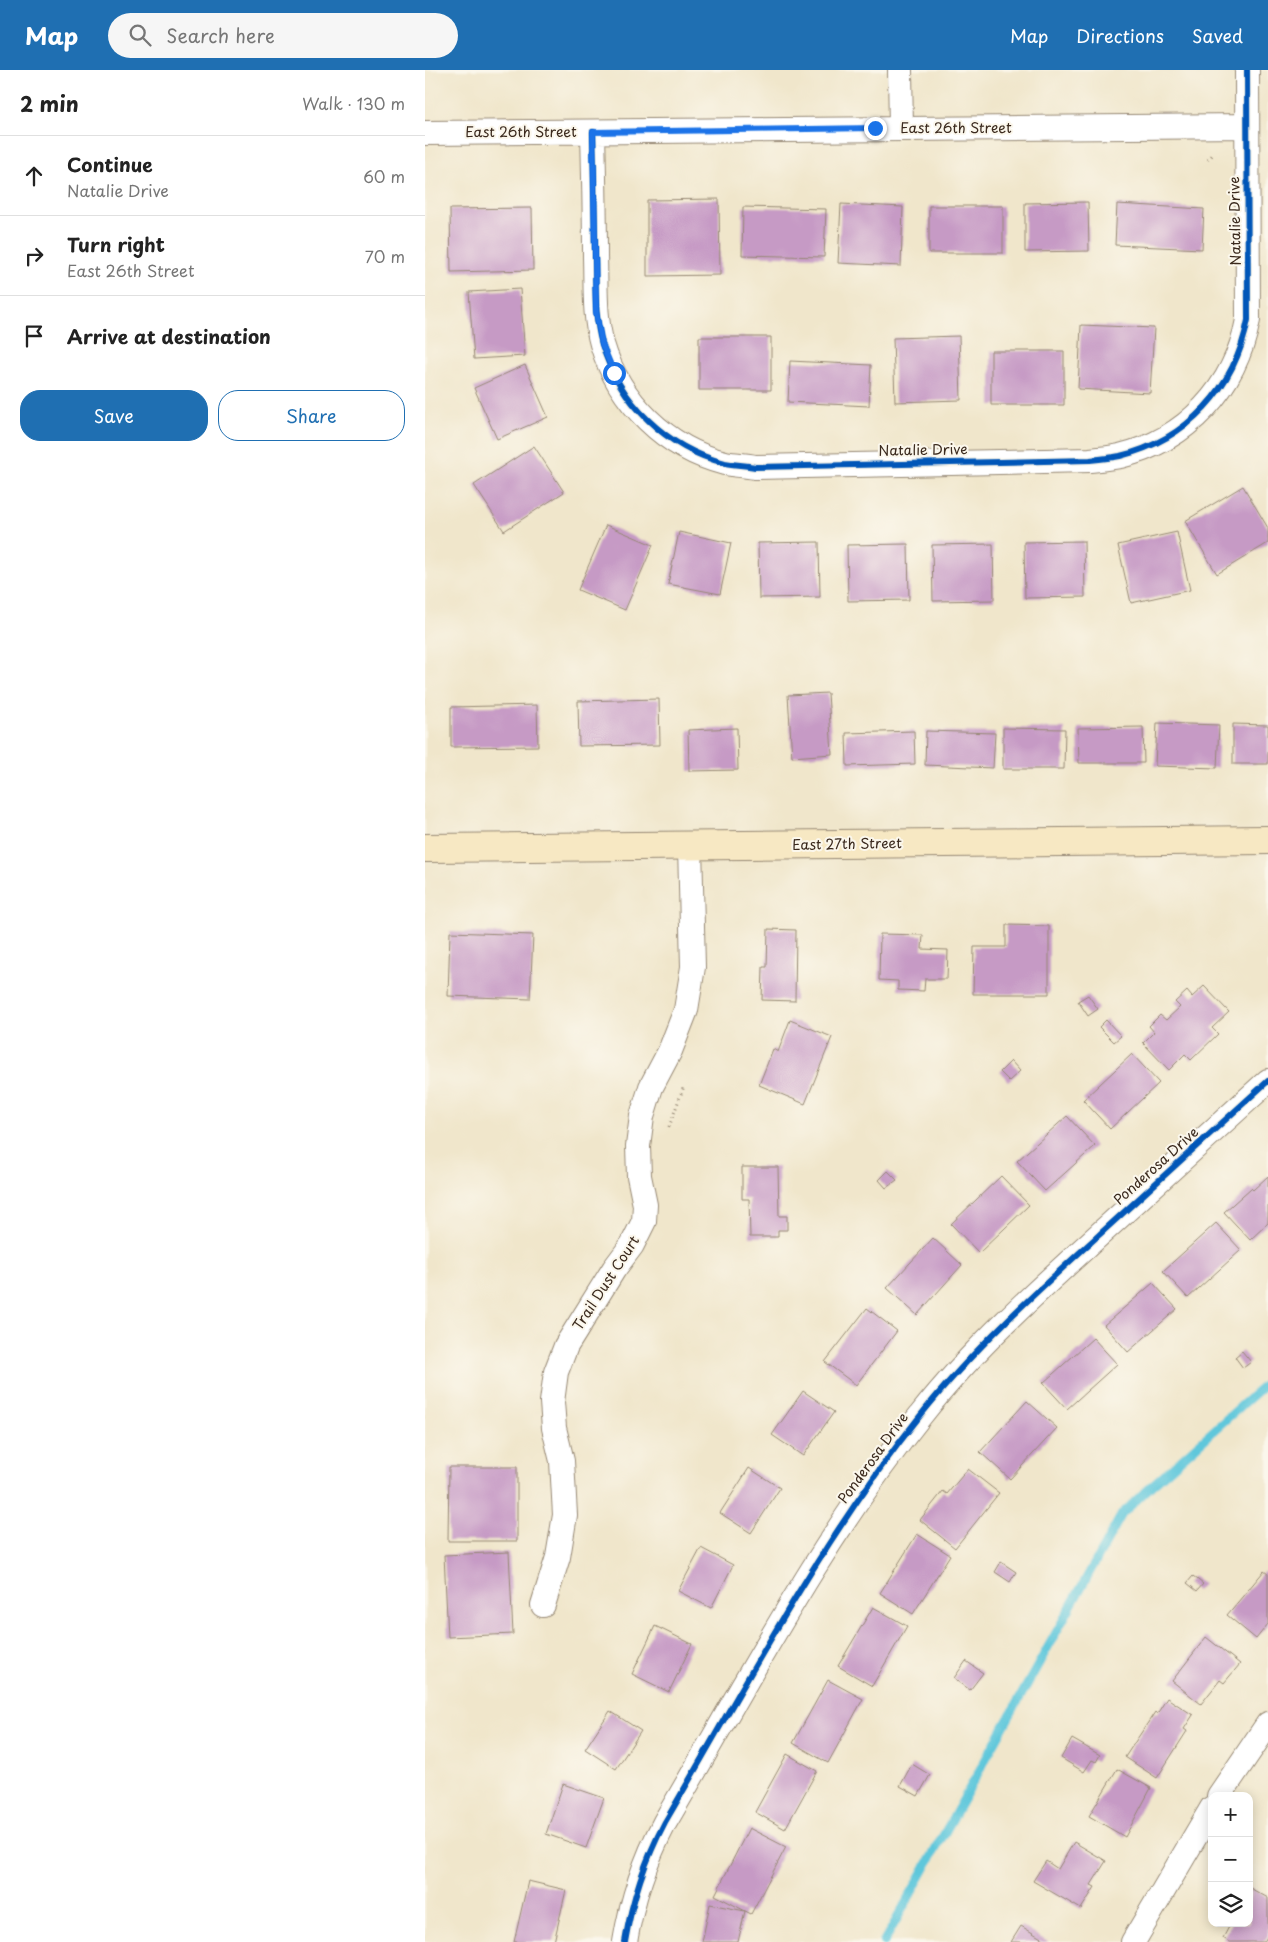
<!DOCTYPE html>
<html lang="en">
<head>
<meta charset="utf-8">
<style>
	:root { --surface:#fff; --page:#f6f6f6; --text:#222; --muted:#767676; --line:#e0e0e0; --accent:#1f6fb2 }
	body { margin:0; font-family:"Playpen Sans",sans-serif; background:var(--page); color:var(--text) }
	.controls { position:absolute; right:15px; bottom:15px; display:grid; overflow:hidden; border-radius:10px; box-shadow:0 2px 12px #0003 }
	.controls button { width:45px; height:45px; display:grid; place-items:center; padding:0; border:0; border-bottom:1px solid var(--line); background:var(--surface); color:var(--text); font:25px sans-serif }
	.stop { position:absolute; width:15px; height:15px; margin:-11px; border:4px solid #1a73e8; border-radius:50%; background:#fff }
	.stop.end { background:#1a73e8; border-color:#fff; box-shadow:0 1px 5px #0008 }
	.list { margin:0; padding:0; list-style:none }
	h2 { display:flex; justify-content:space-between; align-items:center; height:65px; margin:0; padding:0 20px; font-size:21px }
	h2 small { font-size:16px; font-weight:400; color:var(--muted) }
	.list li { display:grid; grid-template-columns:32px 1fr auto; gap:15px; align-items:center; box-sizing:border-box; height:80px; padding:0 20px; border-top:1px solid var(--line) }
	.list b { display:block; font-size:19px; white-space:nowrap }
	.list p { margin:0; font-size:16px; white-space:nowrap; color:var(--muted) }
	.list em { font-size:16px; font-style:normal; color:var(--muted) }
	.actions { display:flex; gap:10px; padding:15px 20px }
	.actions a { flex:1; padding:11px 0; border:1px solid var(--accent); border-radius:20px; text-align:center; font-size:18px; color:var(--accent) }
	.actions .main { background:var(--accent); color:#fff }
	.icon { flex:none; width:28px; height:28px; fill:none; stroke:currentColor; stroke-width:2; stroke-linecap:round; stroke-linejoin:round }
	.map { position:relative; flex:none; width:843px; height:1872px; overflow:hidden }
	header { display:flex; align-items:center; gap:30px; box-sizing:border-box; height:70px; padding:0 25px; background:var(--accent); color:#fff }
	header strong { font-size:24px }
	nav { display:flex; gap:28px; margin-inline-start:auto; font-size:18px }
	.search { width:350px; height:45px; background:var(--page); display:flex; align-items:center; gap:12px; box-sizing:border-box; padding:0 18px; border-radius:28px; color:var(--muted); font-size:19px }
	main { display:flex }
	aside { flex:1; background:var(--surface) }
	.map>svg:first-child { display:block }
</style>
</head>
<body>
<header>
<strong>Map</strong>
<div class="search"><svg class="icon" aria-label="search" viewBox="0 0 24 24"><circle cx="10" cy="10" r="6"/><path d="M15 15l6 6"/></svg>Search here</div>
<nav><a>Map</a><a>Directions</a><a>Saved</a></nav>
</header>
<main>
<aside>
<h2>2 min<small>Walk · 130 m</small></h2>
<ul class="list">
<li><svg class="icon" aria-label="ahead" viewBox="0 0 24 24"><path d="M12 20V5M6 11l6-6 6 6"/></svg><div><b>Continue</b><p>Natalie Drive</p></div><em>60 m</em></li>
<li><svg class="icon" aria-label="right" viewBox="0 0 24 24"><path d="M7 20v-9h11M14 6l5 5-5 5"/></svg><div><b>Turn right</b><p>East 26th Street</p></div><em>70 m</em></li>
<li><svg class="icon" aria-label="arrive" viewBox="0 0 24 24"><path d="M6 21V4h12l-3 4 3 4H6"/></svg><div><b>Arrive at destination</b></div></li>
</ul>
<div class="actions"><a class="main">Save</a><a>Share</a></div>
</aside>
<div class="map">
<svg width="843" height="1872" viewBox="0 0 843 1872">
	<rect width="100%" height="100%" fill="#fbf7ec"/>
	<filter id="ink" filterUnits="userSpaceOnUse"><feTurbulence type="fractalNoise" baseFrequency=".02" numOctaves="2"/><feDisplacementMap in="SourceGraphic" scale="10" xChannelSelector="R" yChannelSelector="G"/><feConvolveMatrix kernelMatrix="1 2 1 2 8 2 1 2 1" color-interpolation-filters="sRGB"/></filter>
	<filter id="wash" filterUnits="userSpaceOnUse"><feTurbulence type="fractalNoise" baseFrequency=".0096" numOctaves="4" result="noise"/><feDisplacementMap in="SourceGraphic" scale="20" xChannelSelector="R" yChannelSelector="G"/><feGaussianBlur stdDeviation="1.12" result="paint"/><feColorMatrix in="noise" values="0 0 0 0 0 0 0 0 0 0 0 0 0 0 0 0 0 1.4 0 .05"/><feComposite in="paint" operator="in"/></filter>
	<g filter="url(#wash)">
		<rect width="100%" height="100%" fill="#f0e6cb"/>
		<g fill="none" stroke-linecap="round" stroke-linejoin="round">
			<path stroke="#5fc7db" stroke-width="9" d="M459 1872 697 1444 726 1416 843 1312"/>
		</g>
		<g id="blocks">
			<path fill="#c69ac5" d="M294 129 295 205 222 206V130Z
				M663 132 664 181 600 182V133Z
				M416 134 478 137 476 196 413 193Z
				M692 134 779 139 777 179 690 175Z
				M504 136H578V183H504Z
				M318 137 401 139 399 187 317 185Z
				M107 138 108 200 26 202 25 139Z
				M95 219 100 286 49 289 44 222Z
				M656 255 729 258 725 323 653 319Z
				M534 266 536 330 470 332 468 268Z
				M274 267H346V320H274Z
				M566 281H639V335H566Z
				M365 291 446 295 444 336 363 332Z
				M100 295 123 347 72 369 49 318Z
				M109 376 139 422 79 461 49 415Z
				M818 416 843 458V473L792 504 760 451Z
				M181 455 228 475 200 540 153 520Z
				M254 462 306 473 295 524 243 514Z
				M752 462 765 520 706 533 693 475Z
				M659 471 660 527 600 528 599 472Z
				M394 472 395 527 334 528 333 473Z
				M483 474 484 530 423 531 422 475Z
				M568 474 569 530 508 531 507 475Z
				M403 623 407 684 367 687 363 625Z
				M234 629 235 675 154 676 153 631Z
				M112 635 113 676 26 677V637Z
				M732 653 794 655 792 698 730 696Z
				M808 654 843 655V694H808Z
				M718 657 719 693H654L653 658Z
				M312 658 313 700 264 701 263 660Z
				M578 658 640 659 639 699H578Z
				M489 661 490 694 422 696 421 663Z
				M501 661 570 663 568 698 500 695Z
				M581 855 624 856V924H548L549 877H581Z
				M343 859 371 860 370 931 337 930 338 897H342Z
				M25 862 108 865 105 929 23 926Z
				M455 864 498 865 497 879 523 880 522 909H500L499 921 473 920V911L454 910Z
				M779 916 804 942 787 958 793 964 766 990 760 984 744 1000 718 973 729 962 724 956 735 945 741 950 755 937 750 932 762 921 767 927Z
				M663 925 673 939 663 946 653 931Z
				M365 950 407 967 380 1034 334 1015 348 979 353 982Z
				M681 950 696 966 689 972 674 957Z
				M707 984 734 1013 685 1059 658 1030Z
				M586 991 595 1001 584 1011 575 1002Z
				M642 1046 670 1076 620 1121 592 1091Z
				M317 1097H353L354 1146H362V1160H353V1167H325L324 1129H317Z
				M463 1101 472 1110 461 1118 454 1110Z
				M576 1106 604 1135 554 1183 526 1154Z
				M843 1106V1153L825 1170 799 1142 826 1118 828 1120Z
				M791 1153 816 1180 763 1228 738 1201Z
				M508 1168 537 1195 492 1245 462 1218Z
				M728 1213 752 1239 703 1282 679 1255Z
				M442 1238 472 1261 431 1315 400 1292Z
				M668 1268 692 1294 642 1339 618 1313Z
				M817 1281 826 1292 818 1298 810 1287Z
				M378 1321 409 1342 378 1386 347 1365Z
				M602 1331 632 1358 585 1409 555 1382Z
				M24 1397H92V1471H23Z
				M324 1398 355 1418 326 1463 295 1443Z
				M543 1399 574 1423 530 1478 495 1450 518 1421 522 1424Z
				M492 1464 525 1485 488 1544 455 1523Z
				M276 1478 308 1495 286 1538 253 1521Z
				M84 1482 88 1564 23 1567 19 1485Z
				M576 1492 591 1502 585 1512 570 1502Z
				M839 1501 843 1504V1554L831 1569 802 1545Z
				M768 1506 778 1514 772 1521 762 1513Z
				M448 1537 482 1556 447 1616 413 1596Z
				M230 1556 267 1574 244 1622 207 1604Z
				M781 1567 815 1594 799 1613 795 1610 776 1634 747 1611Z
				M541 1591 558 1603 545 1620 529 1608Z
				M403 1610 438 1629 403 1693 368 1673Z
				M742 1628 768 1645 759 1659 762 1661 732 1708 700 1687 730 1642 732 1644Z
				M185 1641 216 1661 191 1699 160 1679Z
				M647 1669 675 1685 671 1692 667 1690 659 1702 636 1688Z
				M362 1684 392 1701 360 1759 330 1742Z
				M487 1694 505 1705 493 1726 475 1716Z
				M692 1699 726 1718 700 1767 664 1746Z
				M138 1714 179 1728 161 1778 121 1764Z
				M324 1758 361 1777 326 1844 290 1825Z
				M649 1772 681 1791 666 1815 670 1817 656 1839 608 1811 621 1791 633 1799Z
				M103 1811 141 1820 129 1872H89Z
				M825 1818 843 1828V1865L839 1872H804L798 1868 806 1853H824Z
				M285 1834 320 1841 313 1872H277Z
				M596 1856 623 1872H586Z"/>
		</g>
	</g>
	<g filter="url(#ink)">
		<use href="#blocks" fill-opacity="0" stroke="#968874" stroke-width="1"/>
		<g fill="none" stroke-linecap="round" stroke-linejoin="round">
			<defs>
				<path id="street" d="M475 0 476 58
					M168 62C169 104 170 146 170 187 171 216 169 246 177 274 194 332 242 379 300 393 310 395 320 395 330 397L665 390C675 389 685 388 695 386 762 370 810 318 823 250L822 0
					M0 63 822 56
					M118 1535 133 1487 140 1445 137 1391 129 1358 127 1332 131 1302 141 1276 189 1199 207 1175 219 1151 220 1135 214 1106 213 1076 217 1046 226 1017 245 981 261 940 268 897 265 775
					M794 1726 843 1654
					M200 1872C207 1829 220 1790 240 1752 321 1614 395 1471 495 1346 548 1279 611 1222 675 1164 731 1113 787 1062 843 1011
					M708 1872 787 1738"/>
				<path id="secondary" d="M0 778 843 770"/>
			</defs>
			<use href="#street" stroke="#968874" stroke-width="26"/>
			<use href="#secondary" stroke="#968874" stroke-width="30"/>
			<path stroke="#968874" stroke-width="3" stroke-dasharray="1 4" stroke-linecap="butt" d="M783 90 789 83
				M244 1057 259 1016"/>
			<use href="#street" stroke="#fff" stroke-width="24"/>
			<use href="#secondary" stroke="#f7e8c3" stroke-width="28"/>
			<defs>
				<path id="cycleway" d="M168 62C169 104 170 146 170 187 171 216 169 246 177 274 194 332 242 379 300 393 310 395 320 395 330 397L665 390C675 389 685 388 695 386 762 370 810 318 823 250L822 0
					M200 1872C207 1829 220 1790 240 1752 321 1614 395 1471 495 1346 548 1279 611 1222 675 1164 731 1113 787 1062 843 1011"/>
			</defs>
			<use href="#cycleway" stroke="#fbf7ec" stroke-width="9"/>
			<use href="#cycleway" stroke="#0057b8" stroke-width="6"/>
		</g>
	</g>
	<g fill="none" stroke-linecap="round" stroke-linejoin="round" filter="url(#ink)">
		<path stroke="#1a73e8" stroke-width="6" d="M189 303 177 274 171 242 168 62 450 58"/>
	</g>
	<g text-anchor="middle" stroke-width="4" stroke-linejoin="round" paint-order="stroke">
		<g font-size="14" fill="#3b2a1e" stroke="#fbf7ec">
			<text x="531" y="63">East 26th Street</text>
			<text x="96" y="67">East 26th Street</text>
			<text transform="translate(810 151) rotate(-91)" y="5">Natalie Drive</text>
			<text transform="translate(498 380) rotate(-1)" y="5">Natalie Drive</text>
			<text transform="translate(422 774) rotate(-1)" y="5">East 27th Street</text>
			<text transform="translate(731 1096) rotate(-42)" y="5">Ponderosa Drive</text>
			<text transform="translate(181 1213) rotate(-57)" y="5">Trail Dust Court</text>
			<text transform="translate(448 1388) rotate(-54)" y="5">Ponderosa Drive</text>
		</g>
	</g>
</svg>
<div class="controls">
<button>+</button>
<button>−</button>
<button><svg class="icon" aria-label="layers" viewBox="0 0 24 24"><path d="M12 4l9 5-9 5-9-5zM3 14l9 5 9-5"/></svg></button>
</div>
<div class="stop" style="left:189px;top:303px"></div>
<div class="stop end" style="left:450px;top:58px"></div>
</div>
</main>
</body>
</html>
